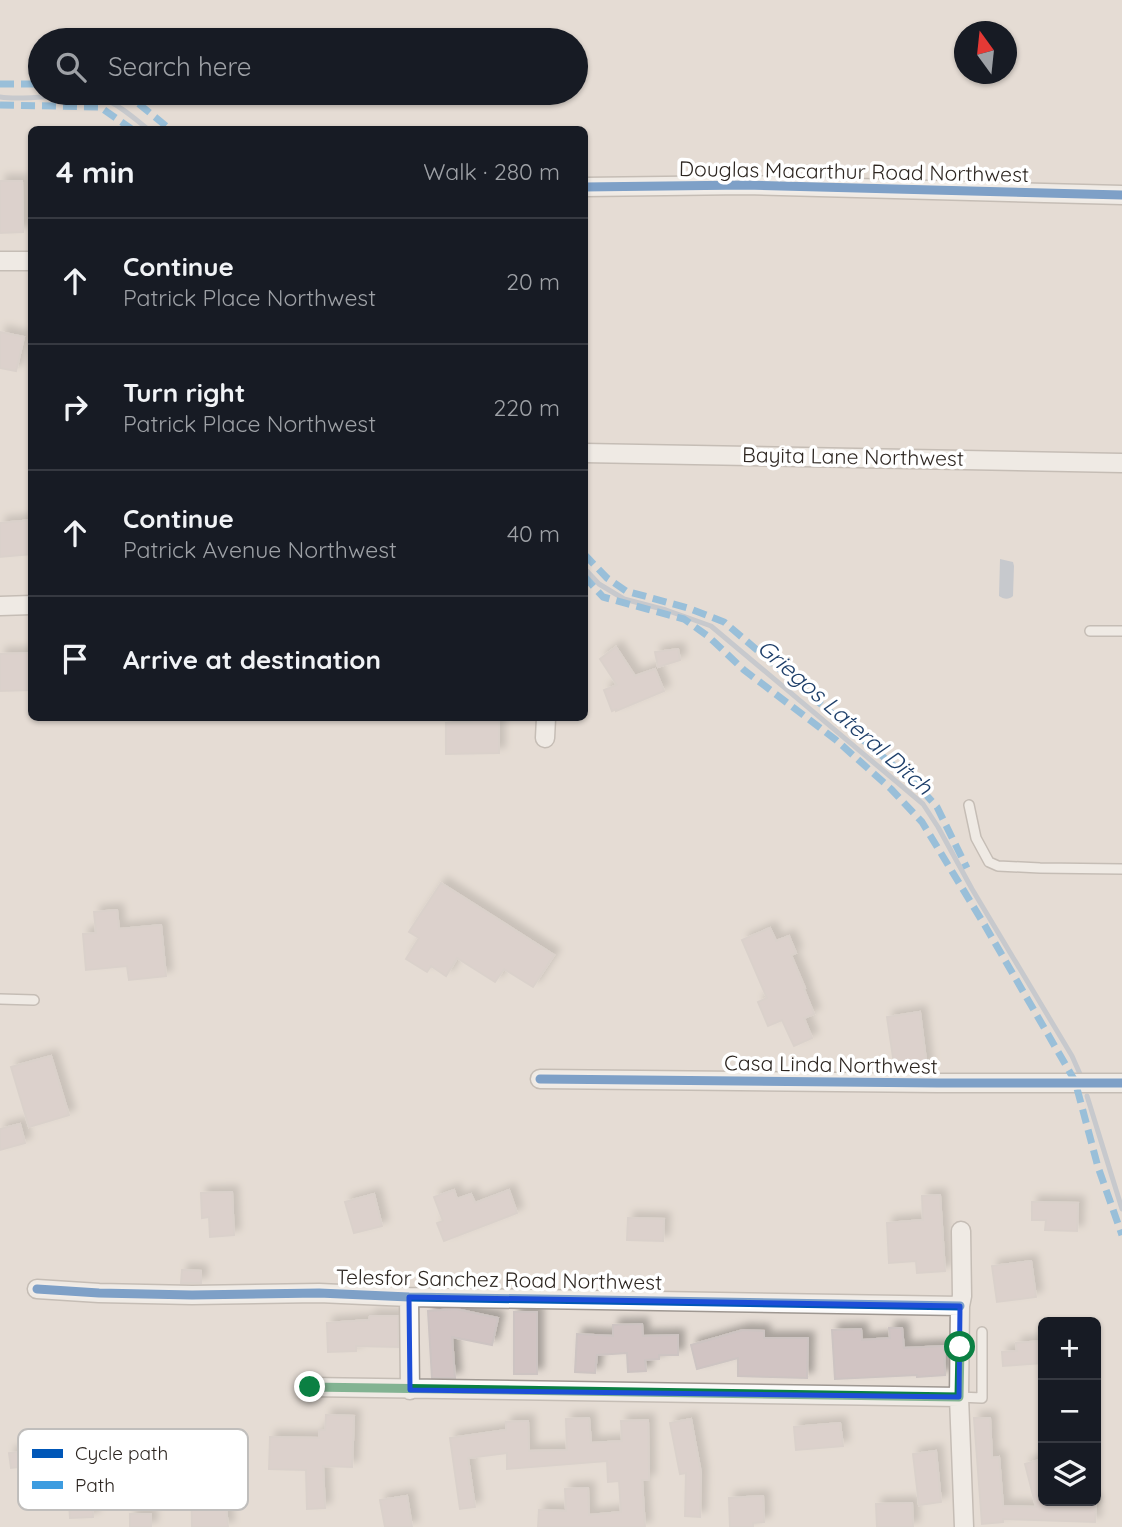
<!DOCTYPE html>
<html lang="en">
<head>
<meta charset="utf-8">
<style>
	:root { --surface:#171b24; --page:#242831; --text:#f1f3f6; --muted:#9ea1a6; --line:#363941 }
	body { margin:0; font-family:Quicksand,sans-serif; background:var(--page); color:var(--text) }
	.controls { position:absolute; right:21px; bottom:21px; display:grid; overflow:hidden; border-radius:10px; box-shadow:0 2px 5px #0004 }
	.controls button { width:63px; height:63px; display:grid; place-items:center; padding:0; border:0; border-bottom:2px solid var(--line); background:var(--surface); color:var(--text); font:35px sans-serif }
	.compass { position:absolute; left:954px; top:21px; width:63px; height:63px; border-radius:50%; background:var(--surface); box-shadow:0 2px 5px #0004; rotate:345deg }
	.stop { position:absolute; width:21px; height:21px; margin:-16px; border:5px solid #0b8043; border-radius:50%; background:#fff }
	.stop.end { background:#0b8043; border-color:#fff; box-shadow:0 2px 7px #0008 }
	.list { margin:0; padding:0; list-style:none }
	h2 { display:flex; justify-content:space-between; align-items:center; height:91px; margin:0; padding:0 28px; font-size:30px }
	h2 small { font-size:23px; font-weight:400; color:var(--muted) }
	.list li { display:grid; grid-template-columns:46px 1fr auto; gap:21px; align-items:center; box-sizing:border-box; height:126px; padding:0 28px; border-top:2px solid var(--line) }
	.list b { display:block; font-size:26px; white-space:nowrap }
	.list p { margin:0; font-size:23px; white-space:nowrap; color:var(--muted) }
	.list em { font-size:23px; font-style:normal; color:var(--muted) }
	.icon { flex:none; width:38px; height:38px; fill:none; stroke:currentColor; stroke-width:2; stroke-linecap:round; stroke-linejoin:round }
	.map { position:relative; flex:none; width:1122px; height:1527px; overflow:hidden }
	.search { position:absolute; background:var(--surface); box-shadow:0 2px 5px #0004; left:28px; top:28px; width:560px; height:77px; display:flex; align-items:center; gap:18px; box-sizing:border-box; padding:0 24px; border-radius:38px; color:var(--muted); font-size:26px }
	.panel { position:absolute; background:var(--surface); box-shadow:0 2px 5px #0004; left:28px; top:126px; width:560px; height:595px; border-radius:10px }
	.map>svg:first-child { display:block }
</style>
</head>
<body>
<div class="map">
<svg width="1122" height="1527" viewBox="0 0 1122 1527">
	<defs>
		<filter id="shadow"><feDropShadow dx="6" dy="-6" stdDeviation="3.5" flood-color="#0004"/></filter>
	</defs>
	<rect width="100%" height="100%" fill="#e5dcd4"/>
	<path fill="#a3b1c5" d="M1000 559 1013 562 1014 566 1013 596C1009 600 1003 599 999 596Z"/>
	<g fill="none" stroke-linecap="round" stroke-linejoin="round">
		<path stroke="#a3b1c5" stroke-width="5" d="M0 97C33 102 73 89 103 99 120 105 135 119 149 130
			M584 568 599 584 624 599 666 610 711 626 923 804 938 827 972 889 1072 1056 1080 1074
			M1087 1096 1122 1209"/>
	</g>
	<path fill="#d1c4c3" stroke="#cdc4c2" stroke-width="2" filter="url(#shadow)" d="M0 181H22L23 232 0 233Z
		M0 332 24 337 16 371 0 368Z
		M32 520V554L0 557V523Z
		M616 647 635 676 655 669 664 691 616 711V709L612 711 604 690 617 685 600 659Z
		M678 649 680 660 658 667 655 652Z
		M32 653V690L0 691V654Z
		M472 718H499V753L446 754V723L472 722Z
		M441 883 554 955 533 987 504 969 495 982 457 958 446 976 431 966 427 972 406 959 419 938 409 932Z
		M117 910 119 929 161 925 166 976 129 980 127 966 86 970 83 934 96 933 94 912Z
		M770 928 776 941 789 936 796 953 791 955 805 988 804 989 814 1014 804 1018 812 1038 794 1046 782 1020 768 1026 758 1002 767 998 742 940Z
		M920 1012 927 1068 895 1071 887 1017Z
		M51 1056 69 1115 29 1127 11 1067Z
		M20 1124 25 1143 0 1150V1129Z
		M454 1190 457 1199 471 1194 475 1203 509 1190 517 1213 444 1241 437 1223 443 1221 434 1197Z
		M232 1192 234 1235 210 1237 209 1217 202 1218 201 1193Z
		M374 1194 382 1226 354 1233 345 1202Z
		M940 1195 945 1271 917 1273 916 1261 889 1263 887 1223 923 1220 922 1196Z
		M1032 1202 1078 1203 1077 1231 1045 1230 1046 1220H1032Z
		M628 1218 664 1219 663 1241 627 1240Z
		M1031 1261 1036 1297 997 1302 992 1266Z
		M182 1270 201 1271V1283H181Z
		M456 1309 498 1318 492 1345 452 1337 455 1378H432L428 1311Z
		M514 1312H537V1374H514Z
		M370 1316H398V1347L356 1346V1351L328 1352 327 1323 369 1320Z
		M642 1324 643 1336 678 1335V1355H659V1359L645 1360 646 1371 628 1372 627 1353 597 1355 595 1373 575 1372 577 1334 613 1336V1325Z
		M889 1328H902L904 1348 944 1346 945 1375 917 1377V1375L835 1379 832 1330 861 1329 862 1340 890 1338Z
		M743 1330 764 1331V1338H808L807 1378 738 1376V1358L697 1369 691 1345Z
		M1043 1341V1363L1003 1366 1002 1352 1017 1351 1016 1343Z
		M326 1415 354 1416 352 1467 323 1466 325 1508 307 1509 306 1470 269 1469 270 1437 319 1438V1430H325Z
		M589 1418 591 1443 622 1441 621 1421 648 1420 649 1480H642L645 1527H538L539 1510 566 1511 565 1489 588 1488 589 1515 621 1512 619 1481 608 1482 607 1461 507 1469V1453L468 1458 475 1507 460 1509 450 1438 506 1430V1422L528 1421 529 1451 567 1450 566 1419Z
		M974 1418H990L992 1458 999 1457 1003 1506 1036 1507 1025 1464 1043 1459V1501H1096L1095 1522 1003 1519V1522L982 1524Z
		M691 1419 701 1473 700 1517 685 1516 686 1473 680 1474 670 1423Z
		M840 1423 843 1446 796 1450 794 1427Z
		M26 1451 27 1466 11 1468 9 1453Z
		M936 1451 941 1502 919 1505 913 1454Z
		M191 1472H215V1482H233L234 1507H226L228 1527H192Z
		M77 1476V1486L100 1485V1498H92L93 1517 70 1518 69 1504H57L56 1478Z
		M407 1496 412 1527H385L380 1500Z
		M763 1496 764 1522 753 1523V1527H730L729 1498Z
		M912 1503 913 1527H877L876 1504Z
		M130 1514H151V1527H130Z"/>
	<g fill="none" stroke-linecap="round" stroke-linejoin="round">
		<defs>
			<path id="lane" d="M1090 631H1122
				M969 805 976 838 989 862 998 866 1040 868 1122 869
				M0 999 34 1000
				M959 1397 982 1398V1332"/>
			<path id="street" d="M584 187 746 185 1122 195
				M0 261H32
				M584 453 1122 463
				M0 606 32 605
				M545 738 546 718
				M540 1079 938 1083H1122
				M961 1231 962 1296 960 1306 959 1397 964 1527
				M37 1289 99 1293 192 1295 319 1293 409 1297 960 1306
				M409 1297 410 1390
				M310 1387 959 1397"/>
		</defs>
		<use href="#lane" stroke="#9e9791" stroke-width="12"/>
		<use href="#street" stroke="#9e9791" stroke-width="21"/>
		<use href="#lane" stroke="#fbfaf9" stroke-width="9"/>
		<use href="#street" stroke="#fbfaf9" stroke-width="18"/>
		<path stroke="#3d9ce0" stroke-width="7" stroke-dasharray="14 7" stroke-linecap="butt" d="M0 84H40
			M121 93 129 96 171 130
			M0 105 100 107 133 130
			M584 554 607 578 626 591 688 608 724 622 920 788 937 807 967 868
			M584 576 603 597 684 619 709 637 744 670 836 740 891 789 922 822 984 924 1075 1081 1098 1167 1122 1235"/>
		<defs>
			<path id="cycleway" d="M584 187 746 185 1122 195
				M540 1079 938 1083H1122
				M37 1289 99 1293 192 1295 319 1293 409 1297 960 1306"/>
		</defs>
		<use href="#cycleway" stroke="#fff" stroke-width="13"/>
		<use href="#cycleway" stroke="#0057b8" stroke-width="9"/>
	</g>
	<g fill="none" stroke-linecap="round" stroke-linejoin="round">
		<path stroke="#0b8043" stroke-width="9" d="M310 1387 959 1397 960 1347"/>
	</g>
	<path d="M0 0H1122V1527H0ZM409 1297 960 1306 959 1397 410 1390Z" fill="#e5dcd4" fill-opacity=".55" fill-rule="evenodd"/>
	<path fill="none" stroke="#1d4ed8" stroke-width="5" stroke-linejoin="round" d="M409 1297 960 1306 959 1397 410 1390Z"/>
	<g text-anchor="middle" stroke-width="7" stroke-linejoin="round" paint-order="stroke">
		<g font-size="21" fill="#2d2621" stroke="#fff">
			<text transform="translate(854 172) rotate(1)" y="7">Douglas Macarthur Road Northwest</text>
			<text transform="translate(853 457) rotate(1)" y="7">Bayita Lane Northwest</text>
			<text transform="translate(831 1065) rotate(1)" y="7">Casa Linda Northwest</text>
			<text transform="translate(499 1280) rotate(1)" y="7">Telesfor Sanchez Road Northwest</text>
		</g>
		<g font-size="23" font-style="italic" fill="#1e3f6a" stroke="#fff">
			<text transform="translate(845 717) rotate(41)" y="8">Griegos Lateral Ditch</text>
		</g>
	</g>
	<rect x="18" y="1429" width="230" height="81" rx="10" fill="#fff" stroke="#c0bebc" stroke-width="2"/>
	<rect x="32" y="1449" width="31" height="9" fill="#0057b8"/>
	<rect x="32" y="1481" width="31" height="8" fill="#3d9ce0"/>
	<g font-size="19" fill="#2d2621">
		<text x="75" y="1460">Cycle path</text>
		<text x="75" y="1492">Path</text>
	</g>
</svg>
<div class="controls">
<button>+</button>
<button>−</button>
<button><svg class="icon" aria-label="layers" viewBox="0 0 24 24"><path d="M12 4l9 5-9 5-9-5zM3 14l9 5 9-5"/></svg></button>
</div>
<svg class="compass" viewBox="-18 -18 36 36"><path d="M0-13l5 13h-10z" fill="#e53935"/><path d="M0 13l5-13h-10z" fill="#9ea1a6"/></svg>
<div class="stop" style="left:960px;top:1347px"></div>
<div class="stop end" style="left:310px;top:1387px"></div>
<div class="search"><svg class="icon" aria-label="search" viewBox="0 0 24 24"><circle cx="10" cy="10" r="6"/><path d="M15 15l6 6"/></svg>Search here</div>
<section class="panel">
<h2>4 min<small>Walk · 280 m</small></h2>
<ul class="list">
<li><svg class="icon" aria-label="ahead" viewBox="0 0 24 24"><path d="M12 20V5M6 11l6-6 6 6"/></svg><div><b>Continue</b><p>Patrick Place Northwest</p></div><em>20 m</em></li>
<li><svg class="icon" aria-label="right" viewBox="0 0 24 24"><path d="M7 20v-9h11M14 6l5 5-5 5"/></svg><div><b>Turn right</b><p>Patrick Place Northwest</p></div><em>220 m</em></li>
<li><svg class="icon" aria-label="ahead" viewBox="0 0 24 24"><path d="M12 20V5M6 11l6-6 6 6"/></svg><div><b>Continue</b><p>Patrick Avenue Northwest</p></div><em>40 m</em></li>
<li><svg class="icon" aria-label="arrive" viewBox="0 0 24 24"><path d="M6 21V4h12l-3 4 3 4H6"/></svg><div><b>Arrive at destination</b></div></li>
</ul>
</section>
</div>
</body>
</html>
